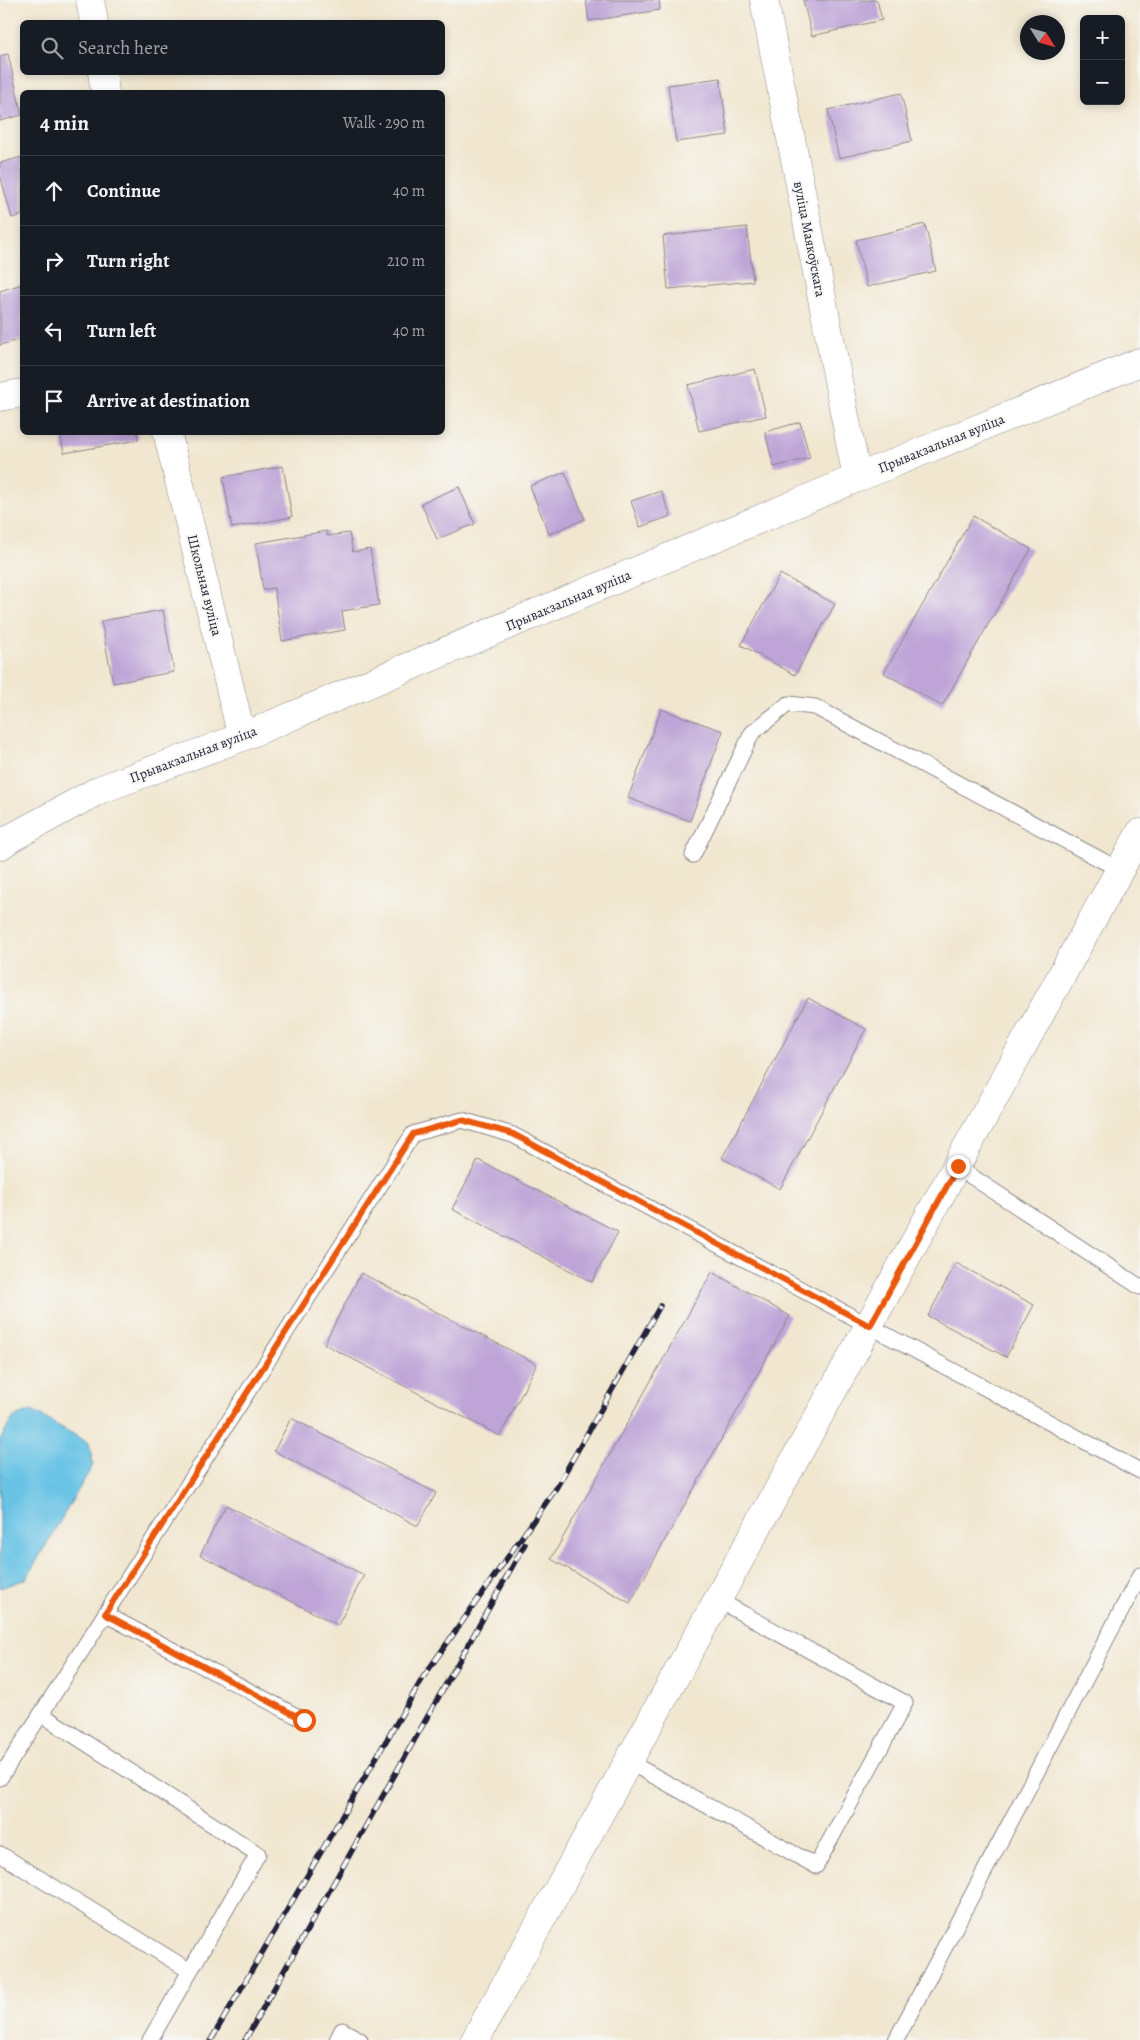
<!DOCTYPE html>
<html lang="en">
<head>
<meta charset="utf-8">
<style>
	:root { --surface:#171b24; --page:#20242c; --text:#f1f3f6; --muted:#9ea1a6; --line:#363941 }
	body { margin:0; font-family:Alegreya,serif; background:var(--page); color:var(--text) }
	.controls { position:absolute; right:15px; top:15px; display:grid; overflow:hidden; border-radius:8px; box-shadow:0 2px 8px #0003 }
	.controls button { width:45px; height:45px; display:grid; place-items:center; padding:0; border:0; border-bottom:1px solid var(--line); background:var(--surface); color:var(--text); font:25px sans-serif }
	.compass { position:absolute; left:1020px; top:15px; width:45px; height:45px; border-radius:50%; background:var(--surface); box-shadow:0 2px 8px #0003; rotate:127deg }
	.stop { position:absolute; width:15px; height:15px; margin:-11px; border:4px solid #ea580c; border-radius:50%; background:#fff }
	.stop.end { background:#ea580c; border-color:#fff; box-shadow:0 1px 5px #0008 }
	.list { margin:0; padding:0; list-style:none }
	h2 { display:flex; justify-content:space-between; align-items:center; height:65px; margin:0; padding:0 20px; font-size:21px }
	h2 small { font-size:16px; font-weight:400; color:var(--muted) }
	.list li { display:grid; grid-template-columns:32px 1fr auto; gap:15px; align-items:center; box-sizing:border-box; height:70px; padding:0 20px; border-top:1px solid var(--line) }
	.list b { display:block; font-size:19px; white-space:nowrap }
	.list em { font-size:16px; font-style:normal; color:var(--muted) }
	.icon { flex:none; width:28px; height:28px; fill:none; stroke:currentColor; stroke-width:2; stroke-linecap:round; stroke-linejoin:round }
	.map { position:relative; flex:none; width:1140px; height:2040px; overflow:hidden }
	.search { position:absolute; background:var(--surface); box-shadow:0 2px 8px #0003; left:20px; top:20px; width:425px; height:55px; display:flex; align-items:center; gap:12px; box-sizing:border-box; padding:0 18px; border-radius:8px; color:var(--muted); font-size:19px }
	.panel { position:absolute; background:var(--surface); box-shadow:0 2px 8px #0003; left:20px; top:90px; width:425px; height:345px; border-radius:8px }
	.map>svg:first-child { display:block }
</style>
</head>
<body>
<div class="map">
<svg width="1140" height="2040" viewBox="0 0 1140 2040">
	<rect width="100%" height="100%" fill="#f6f6f2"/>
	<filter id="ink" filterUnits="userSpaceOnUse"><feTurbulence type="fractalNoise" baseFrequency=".02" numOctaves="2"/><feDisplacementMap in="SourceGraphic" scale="10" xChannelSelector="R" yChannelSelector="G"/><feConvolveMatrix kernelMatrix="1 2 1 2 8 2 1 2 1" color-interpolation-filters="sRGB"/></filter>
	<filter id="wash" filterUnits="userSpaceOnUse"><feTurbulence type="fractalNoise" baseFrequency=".0096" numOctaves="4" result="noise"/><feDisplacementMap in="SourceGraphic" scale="20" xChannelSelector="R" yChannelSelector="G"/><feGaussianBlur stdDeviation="1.12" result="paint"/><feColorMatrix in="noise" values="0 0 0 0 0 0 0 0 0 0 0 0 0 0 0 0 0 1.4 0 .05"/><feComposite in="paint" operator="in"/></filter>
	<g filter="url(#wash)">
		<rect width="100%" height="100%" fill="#f1e7d0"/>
		<path fill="#67c3e5" stroke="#447290" d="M32 1411 89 1443 93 1465 26 1579 0 1588V1440L14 1417Z"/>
		<g id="blocks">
			<path fill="#bea4d7" d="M586 0H659L660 10 589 21Z
				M803 0H877L882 20 812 36Z
				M8 54 22 115 0 121V56Z
				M720 78 728 135 676 142 668 85Z
				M901 93 912 141 839 158 828 110Z
				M22 157V215L12 218 0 175V163Z
				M925 224 936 271 867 287 856 240Z
				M747 227 753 281 668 289 663 236Z
				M22 284V339L0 345V291Z
				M755 369 766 416 699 431 688 385Z
				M800 422 810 458 774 467 765 432Z
				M60 432H137L138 440 64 453Z
				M283 466 292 517 232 528 223 477Z
				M565 472 585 519 549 534 530 486Z
				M459 487 475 524 437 539 421 503Z
				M661 491 671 516 640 527 631 501Z
				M973 516 1031 549 942 706 884 673Z
				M327 531V536L349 533 353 552 370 549 379 605 342 611 345 630 282 641 274 588 263 590 256 543Z
				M780 574 835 604 795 675 741 645Z
				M163 610 174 672 113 683 101 621Z
				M661 709 723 731 690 821 628 798Z
				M808 998 866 1029 780 1189 722 1158Z
				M478 1160 618 1232 592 1282 452 1209Z
				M956 1263 1034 1305 1006 1357 928 1316Z
				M712 1272 790 1316 630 1603 551 1559Z
				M361 1273 537 1364 500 1436 324 1344Z
				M291 1418 436 1493 418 1526 274 1451Z
				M226 1505 364 1575 338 1625 200 1555Z"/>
		</g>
	</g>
	<g filter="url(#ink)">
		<use href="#blocks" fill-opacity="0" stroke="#8a8486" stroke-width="1"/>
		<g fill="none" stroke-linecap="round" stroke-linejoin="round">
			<defs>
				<path id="lane" d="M693 855 752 733 788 704 815 707 1120 870
					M957 1167 1140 1287
					M105 1614 304 1720
					M41 1714 258 1854 190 1971
					M629 1762 816 1866 905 1703 718 1600
					M0 1778 413 1134 462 1120 513 1135 1140 1471
					M0 1854 190 1971 150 2040
					M337 2040 342 2030 360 2040
					M896 2040 1140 1575"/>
				<path id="street" d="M90 0 94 22
					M764 0 857 478
					M102 72 105 92
					M0 397 22 393
					M167 432 242 737
					M475 2040 1140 833"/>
				<path id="secondary" d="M0 846 11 838 99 790 242 737 857 478 1140 362"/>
			</defs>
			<use href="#lane" stroke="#8a8486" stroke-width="17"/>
			<use href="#street" stroke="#8a8486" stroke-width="29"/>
			<use href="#secondary" stroke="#8a8486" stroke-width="29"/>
			<use href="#lane" stroke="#fff" stroke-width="15"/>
			<use href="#street" stroke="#fff" stroke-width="28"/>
			<use href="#secondary" stroke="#fff" stroke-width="28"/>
			<defs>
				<path id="rail" d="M211 2040 424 1676 555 1490 660 1306
					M245 2040 525 1544"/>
			</defs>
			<use href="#rail" stroke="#22223b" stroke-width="5.5"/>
			<use href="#rail" stroke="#f6f6f2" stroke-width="4" stroke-dasharray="11" stroke-linecap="butt"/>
		</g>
	</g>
	<g fill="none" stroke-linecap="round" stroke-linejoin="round" filter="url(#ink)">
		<path stroke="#ea580c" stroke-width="6" d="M304 1720 105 1614 413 1134 462 1120 513 1134 870 1326 958 1166"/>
	</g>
	<g text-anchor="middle" stroke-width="4" stroke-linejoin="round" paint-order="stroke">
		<g font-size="14" fill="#22223b" stroke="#f6f6f2">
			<text transform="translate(810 239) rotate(79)" y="5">вуліца Маякоўскага</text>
			<text transform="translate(941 443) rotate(-22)" y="5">Прывакзальная вуліца</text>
			<text transform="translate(205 585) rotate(76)" y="5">Школьная вуліца</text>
			<text transform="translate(568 600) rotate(-23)" y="5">Прывакзальная вуліца</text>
			<text transform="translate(193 754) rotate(-21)" y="5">Прывакзальная вуліца</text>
		</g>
	</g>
</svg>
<div class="controls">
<button>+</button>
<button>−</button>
</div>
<svg class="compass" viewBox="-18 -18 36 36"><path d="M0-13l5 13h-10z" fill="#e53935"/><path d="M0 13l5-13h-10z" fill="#9ea1a6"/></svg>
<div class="stop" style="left:304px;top:1720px"></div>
<div class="stop end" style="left:958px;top:1166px"></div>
<div class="search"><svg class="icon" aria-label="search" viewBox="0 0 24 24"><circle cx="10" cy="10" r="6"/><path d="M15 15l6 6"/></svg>Search here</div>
<section class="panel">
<h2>4 min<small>Walk · 290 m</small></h2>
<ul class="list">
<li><svg class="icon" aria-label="ahead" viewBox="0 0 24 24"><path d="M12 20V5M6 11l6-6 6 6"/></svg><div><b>Continue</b></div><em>40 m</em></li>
<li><svg class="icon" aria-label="right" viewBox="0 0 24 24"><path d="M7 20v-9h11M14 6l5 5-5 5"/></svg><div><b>Turn right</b></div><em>210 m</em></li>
<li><svg class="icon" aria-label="left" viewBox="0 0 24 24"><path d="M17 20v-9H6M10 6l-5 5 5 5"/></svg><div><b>Turn left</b></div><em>40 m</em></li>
<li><svg class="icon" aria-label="arrive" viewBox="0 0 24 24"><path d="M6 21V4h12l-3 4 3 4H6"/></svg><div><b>Arrive at destination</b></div></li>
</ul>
</section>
</div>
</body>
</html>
